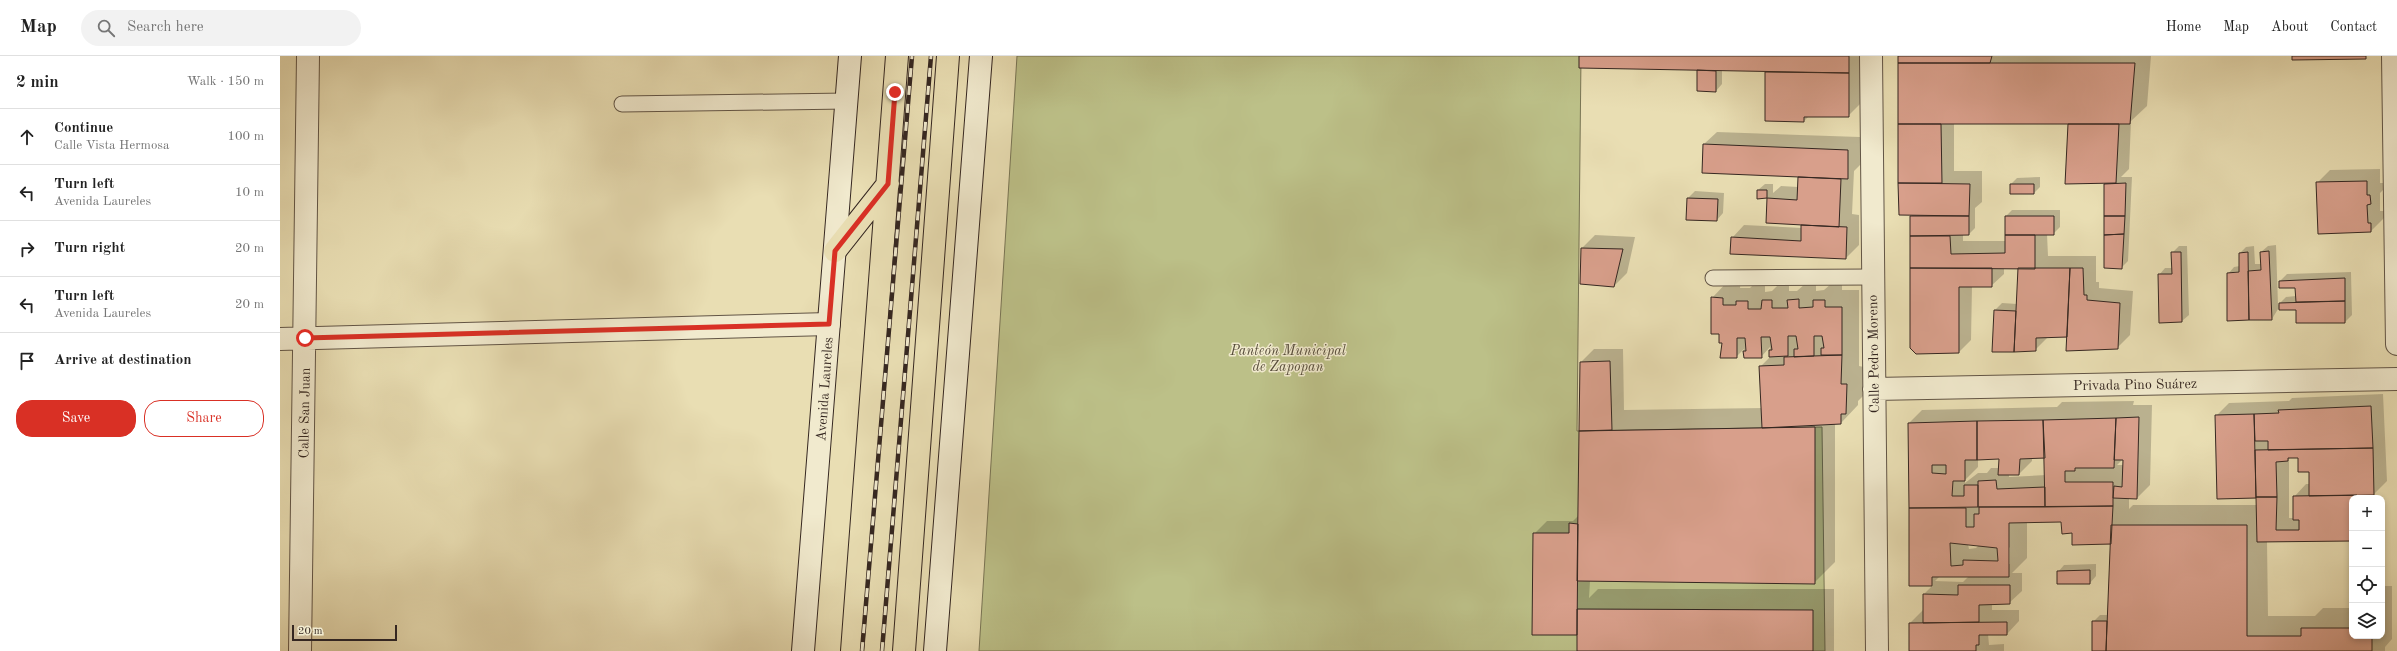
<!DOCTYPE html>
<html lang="en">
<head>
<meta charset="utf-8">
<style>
	:root { --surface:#fff; --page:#f2f2f2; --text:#222; --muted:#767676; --line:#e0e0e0; --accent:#d93025 }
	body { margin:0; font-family:"Old Standard TT",serif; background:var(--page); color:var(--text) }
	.controls { position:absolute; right:12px; bottom:12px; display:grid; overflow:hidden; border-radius:8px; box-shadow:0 2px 6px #0003 }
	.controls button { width:36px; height:36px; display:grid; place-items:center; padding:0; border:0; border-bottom:1px solid var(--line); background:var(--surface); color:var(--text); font:20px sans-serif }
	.scale { position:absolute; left:12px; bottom:10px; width:105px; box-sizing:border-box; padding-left:4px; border:2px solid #352721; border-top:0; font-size:11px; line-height:14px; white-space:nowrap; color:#352721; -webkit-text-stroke:3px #f1eace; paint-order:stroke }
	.stop { position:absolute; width:12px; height:12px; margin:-9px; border:3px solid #d93025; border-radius:50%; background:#fff }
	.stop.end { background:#d93025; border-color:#fff; box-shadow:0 1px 4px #0008 }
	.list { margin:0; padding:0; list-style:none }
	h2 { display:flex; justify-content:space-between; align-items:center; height:52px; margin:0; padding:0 16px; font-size:17px }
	h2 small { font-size:13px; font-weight:400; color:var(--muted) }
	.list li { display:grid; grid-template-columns:26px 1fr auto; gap:12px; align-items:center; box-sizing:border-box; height:56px; padding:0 16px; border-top:1px solid var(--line) }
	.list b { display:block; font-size:15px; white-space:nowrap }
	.list p { margin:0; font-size:13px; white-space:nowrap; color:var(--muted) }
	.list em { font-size:13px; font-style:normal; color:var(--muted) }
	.actions { display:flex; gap:8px; padding:12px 16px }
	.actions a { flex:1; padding:9px 0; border:1px solid var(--accent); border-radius:16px; text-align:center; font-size:14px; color:var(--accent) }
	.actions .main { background:var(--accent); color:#fff }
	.icon { flex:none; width:22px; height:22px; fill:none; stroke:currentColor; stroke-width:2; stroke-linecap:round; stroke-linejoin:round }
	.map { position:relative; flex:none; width:2117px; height:595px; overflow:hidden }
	header { display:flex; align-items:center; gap:24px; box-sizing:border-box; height:56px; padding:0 20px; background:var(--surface); border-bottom:1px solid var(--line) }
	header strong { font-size:19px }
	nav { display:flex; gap:22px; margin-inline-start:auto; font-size:14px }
	.search { width:280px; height:36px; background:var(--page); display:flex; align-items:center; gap:10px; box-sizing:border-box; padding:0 14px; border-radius:22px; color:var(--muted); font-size:15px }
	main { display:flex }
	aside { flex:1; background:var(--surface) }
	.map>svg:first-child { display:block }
</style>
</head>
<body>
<header>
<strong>Map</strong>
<div class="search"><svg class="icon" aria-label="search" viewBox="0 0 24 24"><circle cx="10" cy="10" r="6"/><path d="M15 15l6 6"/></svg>Search here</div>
<nav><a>Home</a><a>Map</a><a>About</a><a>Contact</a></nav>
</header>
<main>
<aside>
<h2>2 min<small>Walk · 150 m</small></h2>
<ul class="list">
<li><svg class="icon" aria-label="ahead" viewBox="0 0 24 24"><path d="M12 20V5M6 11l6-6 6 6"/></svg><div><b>Continue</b><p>Calle Vista Hermosa</p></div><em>100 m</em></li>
<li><svg class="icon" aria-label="left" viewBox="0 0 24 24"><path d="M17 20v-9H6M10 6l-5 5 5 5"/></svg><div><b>Turn left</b><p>Avenida Laureles</p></div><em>10 m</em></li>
<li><svg class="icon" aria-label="right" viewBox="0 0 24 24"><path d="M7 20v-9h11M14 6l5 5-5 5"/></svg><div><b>Turn right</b></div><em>20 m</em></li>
<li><svg class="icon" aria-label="left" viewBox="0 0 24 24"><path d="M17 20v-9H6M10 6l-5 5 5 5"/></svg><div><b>Turn left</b><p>Avenida Laureles</p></div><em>20 m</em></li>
<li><svg class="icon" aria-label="arrive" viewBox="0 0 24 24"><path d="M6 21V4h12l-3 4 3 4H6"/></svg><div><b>Arrive at destination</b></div></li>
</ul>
<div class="actions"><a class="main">Save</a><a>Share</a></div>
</aside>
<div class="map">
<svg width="2117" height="595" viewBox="0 0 2117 595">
	<rect width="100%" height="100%" fill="#e9deb3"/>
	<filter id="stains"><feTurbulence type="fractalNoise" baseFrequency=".005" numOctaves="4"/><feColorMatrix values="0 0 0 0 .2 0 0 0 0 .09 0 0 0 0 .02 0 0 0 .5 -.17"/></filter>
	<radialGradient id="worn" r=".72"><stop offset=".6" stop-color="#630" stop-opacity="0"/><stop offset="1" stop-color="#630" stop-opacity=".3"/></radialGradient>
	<path fill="#bcc088" stroke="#787454" d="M737 0H1301L1297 375 1542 371 1545 595H699Z"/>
	<path fill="#0003" fill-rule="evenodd" d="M1300 0H1585L1581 47 1568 60H1529L1524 65 1486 64 1488 14H1442V28L1436 35 1418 13Z
		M1619 0H1871L1867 50 1851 65 1849 113 1841 121H1852L1848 205 1841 212 1825 128 1827 126 1789 67H1674V115H1702V146L1695 152V172L1689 178H1683V185H1726V160L1732 154H1780V171L1773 178H1767L1768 200H1816V226H1819V232L1853 235 1850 279 1837 292 1788 280 1768 281 1755 294 1713 295 1715 254 1722 247 1737 248 1739 211H1724V218L1711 230H1692L1691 284 1679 296 1631 180 1632 158H1620Z
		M1437 76 1580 81V109L1574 115 1572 158 1579 159V189L1566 202 1452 182 1464 169 1522 172V168L1487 166 1488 141 1478 142V134L1485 128H1493V137L1501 130 1518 131 1519 120 1424 88Z
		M2100 113V127H2103V134L2100 137V155H2104V162L2091 175 2037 127 2050 114Z
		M1760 121V131L1754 137 1731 128 1737 122Z
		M1415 135 1444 137 1443 157 1437 164 1407 163 1408 142Z
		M1315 179 1355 181 1347 217 1334 230 1302 192Z
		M1996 189 1998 249 2006 241 2016 240V231H2000V225L2007 218 2071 216 2072 259 2065 266 2017 253H1998L1992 263 1948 218 1954 211 1960 210V197L1966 191 1974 190 1975 208H1981V196L1988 190ZM1964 215 1953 218V216Z
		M1899 190H1907L1909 259 1902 265 1880 266 1879 219 1885 212H1893L1892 197Z
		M1449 224H1461L1460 232H1470L1474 228H1485V236L1492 235 1500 227H1509V235H1517L1526 227 1536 226V235L1544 234 1552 227H1562V234H1579V310L1584 311 1583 340 1578 345V349L1561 367H1555V506L1534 527 1310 525 1309 542 1318 533H1554V595H1297V578L1254 478 1267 465H1293L1299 459 1301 306 1314 293H1343L1344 354 1483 352 1480 311 1490 301V291L1481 301H1464V293L1456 301 1443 286 1432 242Z
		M2103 338 2107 425 2094 438H2090V442H2072V484L1987 485 1988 560H2035L2043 552H2072V580H2102V530H2112V583L2105 591V595H1813V566L1820 559H1828L1832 486 1793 476 1782 464 1747 466V502L1732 517H1742V535L1729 547 1712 548V554H1739V565L1727 578H1708L1709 589 1724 588V595H1630V567L1643 554 1644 538 1653 529H1630L1629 367 1642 354 1777 351 1782 346 1854 345 1853 349H1872L1870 429 1857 442H1849V453L1853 449H1977V441L1938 442 1936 360 1949 347 2009 345 2012 342ZM1752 401H1765L1766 419 1729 421V418H1739L1752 405ZM2011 401H2018L2030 415V428H2026L2014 441V462H2009V403ZM1720 402 1719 412H1711L1707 417H1698L1685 427V424L1698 411V403ZM1844 402V409H1837ZM1688 488 1699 489 1696 492 1689 493ZM1730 491V508H1728V493ZM1660 520H1689L1683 526 1655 525Z
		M1816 508V520L1810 527 1778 516 1784 509Z"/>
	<path fill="#d89f8b" stroke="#352721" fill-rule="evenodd" d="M1299 0H1569V17L1299 12Z
		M1618 0H1712L1710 7H1618Z
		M2012 0H2086V3L2012 4Z
		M1618 7H1855L1850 68H1618Z
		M1417 14 1436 15V36L1417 35Z
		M1485 16 1569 17V61H1524V66L1485 65Z
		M1618 68H1661L1662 127H1618Z
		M1788 68H1839L1836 127 1785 128Z
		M1423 88 1568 94V123L1422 117Z
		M1518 121 1561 123 1559 171 1486 167 1487 142 1517 144Z
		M2087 125V139H2090L2091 148 2087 149 2088 167H2091V176L2038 178 2036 126Z
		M1618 127 1690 128 1689 160 1619 159Z
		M1846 127 1845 160H1824V128Z
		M1730 128H1754V138H1730Z
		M1477 134H1487V142L1477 143Z
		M1407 142 1438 143 1437 165 1406 164Z
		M1630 160H1689V179L1630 180Z
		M1725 160H1774V179H1725Z
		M1824 160H1845L1844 178 1824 179Z
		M1521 169 1567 171 1566 203 1450 198 1451 181 1521 185Z
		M1844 178 1842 213 1824 212V179Z
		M1725 179H1755V213L1630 212V180H1670L1671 198 1725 197Z
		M1301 192 1343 193 1334 231 1300 228Z
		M1989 195 1992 264H1969L1968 215 1981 214 1980 196Z
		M1891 196H1901L1902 266 1879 267 1878 218H1892Z
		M1968 196 1969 264 1947 265V217L1959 216V197Z
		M1630 212H1712V231H1679V297L1636 298 1630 292Z
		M1738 212H1790L1787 281 1756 282V295L1734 296Z
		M1790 212H1803L1804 239H1807V244L1840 247 1838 293 1786 295Z
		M2065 222V245L2016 246 2015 232H1999V225Z
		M1431 241 1443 242V249H1456V245H1468V253H1481L1482 244H1492V252H1508L1507 244 1519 243V252L1533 251V244H1545V251H1562V299H1541V292H1544L1542 280H1534V300L1514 301V293H1518L1516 280H1508V300L1489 301V294H1492L1490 281H1481L1482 302H1464L1463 295H1466L1465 282H1457V302H1440L1442 287H1439V278H1431Z
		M2065 245V267H2016V254H1999V247Z
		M1714 254 1736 255 1734 296H1712Z
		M1562 299 1561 328H1567L1566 358H1561V368L1482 372 1479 310 1504 309V301Z
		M1330 305 1332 374 1299 375 1300 306Z
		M2091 350 2093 392 1988 394V385H1975L1974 358 1999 357 1998 354Z
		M1974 358 1976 442 1937 443 1935 359Z
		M1859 361 1857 443 1833 442 1834 430 1842 431 1843 404H1834L1836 362Z
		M1836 362 1834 412H1795V415H1785V426H1833V450L1765 451 1763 364Z
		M1763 364 1765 402 1740 403 1739 419H1718L1719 403 1697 404V365Z
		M1697 365V404H1685V425H1673L1672 440H1684V429H1698V451L1629 452 1628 367ZM1652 409H1666V418L1652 417Z
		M1535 371V528L1297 525 1299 375Z
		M2093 392 2094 439 2029 440V416H2018V402H2008V405L1996 406 1997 441H1976L1975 394Z
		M1716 424 1717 433 1765 431V451H1698V425Z
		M2077 439V442H2072V485L1977 486 1976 441H1997L1996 474H2019V464H2013V440Z
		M1833 450 1831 488 1792 489V477L1782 478 1781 466 1729 467V521H1652V530H1629V452H1686V471H1694V458H1699V451ZM1670 487 1717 492 1718 505 1683 504V509L1671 510Z
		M1289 467 1298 468 1297 579H1252L1253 477H1289Z
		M1831 469H1967V580H2021V572H2072V580H2092V595H1826Z
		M1810 514V528H1777V515Z
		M1678 529H1730V548L1699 549V566L1643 567V538L1678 539Z
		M1297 553 1533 554V595H1297Z
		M1812 565H1827L1826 595H1812Z
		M1727 566V579H1699V589H1696V595H1629V567Z"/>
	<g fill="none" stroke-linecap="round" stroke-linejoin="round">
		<defs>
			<path id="lane" d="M342 48 567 45
				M1433 222 1592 221"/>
			<path id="street" d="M1591 0 1597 595
				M2113 0 2117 288
				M0 283 549 268
				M1594 333 2117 323
				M20 595 28 0"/>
			<path id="secondary" d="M523 595 570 0
				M655 595 701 0"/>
			<path id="primary" d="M555 195 608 128
				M572 595 617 0
				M624 595 668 0"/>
		</defs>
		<use href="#lane" stroke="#625546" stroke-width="17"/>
		<use href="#street" stroke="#625546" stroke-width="24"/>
		<use href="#secondary" stroke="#352721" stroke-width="24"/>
		<use href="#primary" stroke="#352721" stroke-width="24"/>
		<use href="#lane" stroke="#f1eace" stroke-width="15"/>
		<use href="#street" stroke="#f1eace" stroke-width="22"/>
		<use href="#secondary" stroke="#f1eace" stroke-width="22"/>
		<use href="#primary" stroke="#e9deb3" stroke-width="22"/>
		<defs>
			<path id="rail" d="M582 595 632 0
				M602 595 651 0"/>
		</defs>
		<use href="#rail" stroke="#352721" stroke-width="4.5"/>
		<use href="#rail" stroke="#f1eace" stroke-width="3" stroke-dasharray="9" stroke-linecap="butt"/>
	</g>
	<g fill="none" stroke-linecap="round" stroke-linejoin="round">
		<path stroke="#d93025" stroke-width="5" d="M25 282 549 268 555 195 608 128 615 36"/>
	</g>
	<g text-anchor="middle" stroke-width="3" stroke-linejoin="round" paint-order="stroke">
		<g font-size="14" font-style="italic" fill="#574d3b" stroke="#f1eace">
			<text x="1008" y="299">Panteón Municipal<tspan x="1008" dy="16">de Zapopan</tspan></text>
		</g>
		<g font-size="14" fill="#352721" stroke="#f1eace">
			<text transform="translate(1593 298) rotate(-91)" y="5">Calle Pedro Moreno</text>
			<text transform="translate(1855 328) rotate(-1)" y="5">Privada Pino Suárez</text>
			<text transform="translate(544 333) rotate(-86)" y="5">Avenida Laureles</text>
			<text transform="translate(24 357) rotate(-89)" y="5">Calle San Juan</text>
		</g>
	</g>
	<rect width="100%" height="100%" filter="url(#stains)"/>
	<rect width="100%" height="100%" fill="url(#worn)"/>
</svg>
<div class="controls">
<button>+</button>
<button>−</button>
<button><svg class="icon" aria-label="locate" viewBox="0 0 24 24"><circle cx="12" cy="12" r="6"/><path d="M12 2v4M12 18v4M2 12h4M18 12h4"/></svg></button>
<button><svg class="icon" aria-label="layers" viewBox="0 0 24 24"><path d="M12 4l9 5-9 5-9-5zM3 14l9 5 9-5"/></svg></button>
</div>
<div class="scale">20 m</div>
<div class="stop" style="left:25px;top:282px"></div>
<div class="stop end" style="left:615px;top:36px"></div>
</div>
</main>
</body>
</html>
